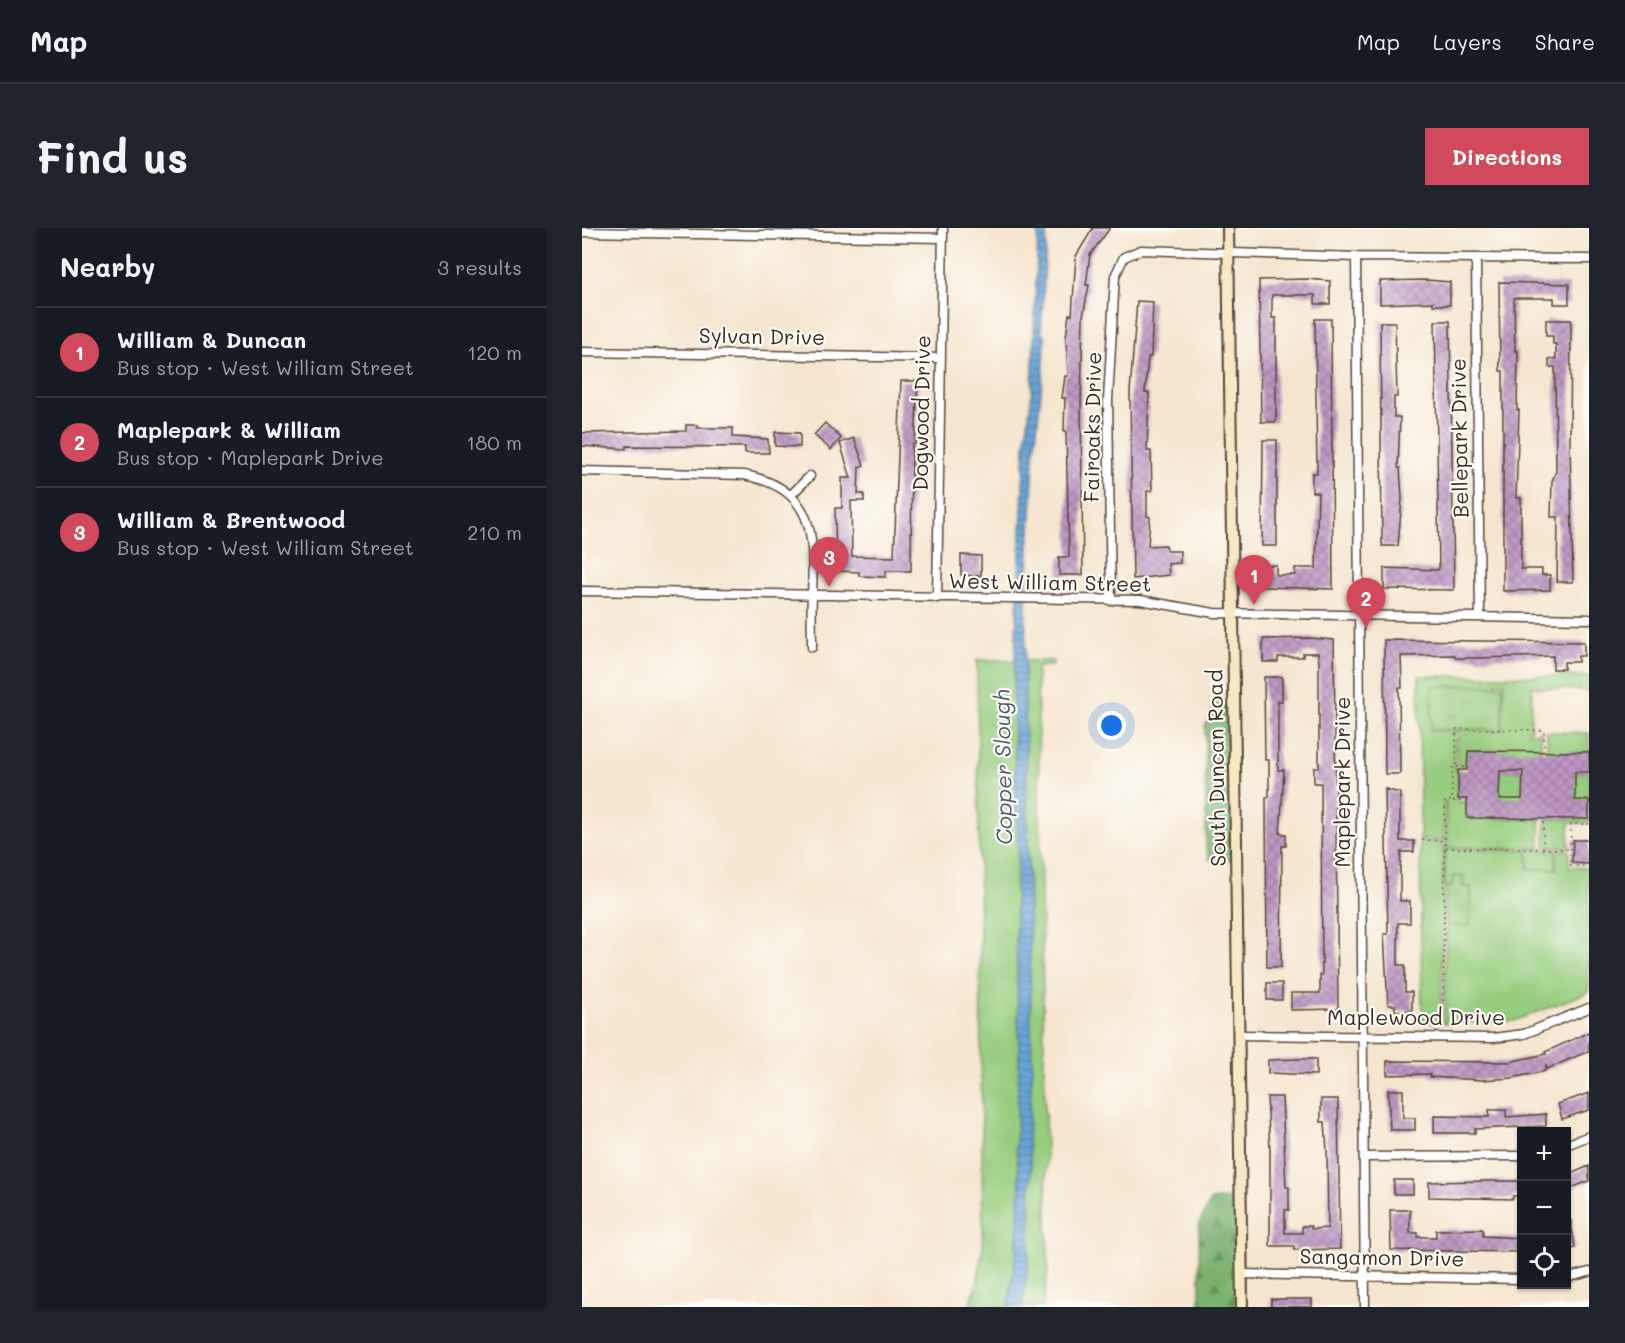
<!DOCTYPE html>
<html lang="en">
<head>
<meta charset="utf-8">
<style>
	:root { --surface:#171b24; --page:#20242c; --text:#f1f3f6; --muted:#9ea1a6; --line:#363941; --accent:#d1495b }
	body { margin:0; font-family:Mali,sans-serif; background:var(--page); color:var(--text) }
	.controls { position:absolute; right:18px; bottom:18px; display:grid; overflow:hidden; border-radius:0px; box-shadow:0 2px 4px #0004 }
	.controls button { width:54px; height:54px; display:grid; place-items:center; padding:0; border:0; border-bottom:2px solid var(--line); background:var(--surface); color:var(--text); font:30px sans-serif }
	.you { position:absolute; left:530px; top:498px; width:21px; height:21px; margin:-15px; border:4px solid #fff; border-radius:50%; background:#1a73e8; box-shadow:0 0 0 9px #1a73e833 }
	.badge { display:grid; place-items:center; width:39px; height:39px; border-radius:50%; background:var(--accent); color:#fff; font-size:20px; font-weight:700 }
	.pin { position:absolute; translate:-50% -50px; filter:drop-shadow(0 2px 3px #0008) }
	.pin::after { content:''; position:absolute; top:32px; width:21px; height:18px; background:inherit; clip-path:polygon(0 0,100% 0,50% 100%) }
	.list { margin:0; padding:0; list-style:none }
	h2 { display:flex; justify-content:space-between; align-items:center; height:78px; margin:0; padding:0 24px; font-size:26px }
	h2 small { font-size:20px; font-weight:400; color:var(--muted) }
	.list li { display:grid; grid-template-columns:39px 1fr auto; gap:18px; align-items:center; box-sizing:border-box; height:90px; padding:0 24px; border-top:2px solid var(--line) }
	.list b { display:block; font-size:22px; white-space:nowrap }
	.list p { margin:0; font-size:20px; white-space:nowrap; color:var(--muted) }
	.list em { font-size:20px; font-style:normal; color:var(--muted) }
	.icon { flex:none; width:33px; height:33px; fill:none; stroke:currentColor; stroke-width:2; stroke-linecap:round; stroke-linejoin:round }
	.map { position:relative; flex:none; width:1007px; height:1079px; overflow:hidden; border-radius:0px }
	header { display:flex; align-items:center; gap:36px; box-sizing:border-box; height:84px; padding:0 30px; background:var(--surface); border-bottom:2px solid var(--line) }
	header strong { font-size:28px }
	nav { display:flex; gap:33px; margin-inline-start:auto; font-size:21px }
	.intro { display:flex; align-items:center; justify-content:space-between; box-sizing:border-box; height:144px; padding:0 36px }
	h1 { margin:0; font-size:42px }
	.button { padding:15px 27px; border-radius:0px; background:var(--accent); color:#fff; font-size:21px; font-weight:700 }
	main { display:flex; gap:36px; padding:0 36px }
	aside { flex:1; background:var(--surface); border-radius:0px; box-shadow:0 2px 4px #0004 }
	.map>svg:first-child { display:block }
</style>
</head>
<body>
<header>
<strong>Map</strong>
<nav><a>Map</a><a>Layers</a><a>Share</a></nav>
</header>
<div class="intro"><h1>Find us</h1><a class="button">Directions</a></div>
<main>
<aside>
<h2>Nearby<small>3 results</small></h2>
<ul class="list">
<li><span class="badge">1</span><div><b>William &amp; Duncan</b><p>Bus stop · West William Street</p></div><em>120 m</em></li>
<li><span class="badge">2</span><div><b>Maplepark &amp; William</b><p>Bus stop · Maplepark Drive</p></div><em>180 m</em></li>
<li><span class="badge">3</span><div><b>William &amp; Brentwood</b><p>Bus stop · West William Street</p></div><em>210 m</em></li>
</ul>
</aside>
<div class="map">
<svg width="1007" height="1079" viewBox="0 0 1007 1079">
	<defs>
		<pattern id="forest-firs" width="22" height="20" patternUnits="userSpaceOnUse" patternTransform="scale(1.5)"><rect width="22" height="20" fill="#79b06e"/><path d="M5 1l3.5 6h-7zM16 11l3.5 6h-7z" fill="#648f5a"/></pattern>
		<pattern id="park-tufts" width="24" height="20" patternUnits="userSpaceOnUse" patternTransform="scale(1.5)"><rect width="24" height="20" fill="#97cd7f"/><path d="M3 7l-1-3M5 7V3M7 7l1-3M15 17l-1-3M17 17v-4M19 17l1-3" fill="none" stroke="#83b06d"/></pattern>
		<pattern id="water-rules" width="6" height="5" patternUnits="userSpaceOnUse" patternTransform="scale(1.5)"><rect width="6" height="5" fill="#68a5d9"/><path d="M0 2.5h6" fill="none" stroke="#5787af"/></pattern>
		<pattern id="building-cross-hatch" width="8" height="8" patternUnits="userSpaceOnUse" patternTransform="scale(1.5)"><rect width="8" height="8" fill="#bf96c4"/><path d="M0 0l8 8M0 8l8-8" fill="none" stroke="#9c7b9f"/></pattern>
	</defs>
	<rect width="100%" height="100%" fill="#fdfcf7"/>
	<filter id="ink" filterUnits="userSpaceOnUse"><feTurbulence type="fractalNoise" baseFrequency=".0167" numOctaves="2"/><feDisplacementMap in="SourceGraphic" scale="12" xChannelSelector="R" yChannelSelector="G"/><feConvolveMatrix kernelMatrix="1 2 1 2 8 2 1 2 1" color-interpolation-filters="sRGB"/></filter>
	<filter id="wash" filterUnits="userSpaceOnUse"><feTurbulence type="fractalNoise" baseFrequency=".008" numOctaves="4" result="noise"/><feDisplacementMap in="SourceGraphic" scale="24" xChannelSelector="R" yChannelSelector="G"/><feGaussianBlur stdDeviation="1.35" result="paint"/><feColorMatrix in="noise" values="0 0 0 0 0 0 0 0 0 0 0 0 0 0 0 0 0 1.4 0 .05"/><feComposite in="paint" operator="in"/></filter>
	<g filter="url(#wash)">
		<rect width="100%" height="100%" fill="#f5e5ce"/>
		<path fill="#97cd7f" stroke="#697c4e" stroke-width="1.5" d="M395 432 471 433V438L455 439 466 1041 461 1079H387L395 1056 401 1017Z
			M837 448H1007V463L950 459 949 502 946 503 950 506 959 503V524L886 523 885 538H875L876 502H920L922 455H915L914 458 851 502H873L872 541 876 542V570H872L871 573 885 574V590L958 591V620L865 619 864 574H862V612L838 611Z
			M965 504 1007 505V524H965Z
			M918 543H941L940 571H917Z
			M993 544H1007V572H993Z
			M964 591H1007V595H987V620L963 619Z
			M838 613 862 615 859 795 840 794Z
			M863 621 946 622 947 641H974V622L987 623V639L1007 640V764L932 793 862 795 864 697H888L889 659H881V648L870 659H863Z"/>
		<path fill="url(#forest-firs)" stroke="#5a6d46" stroke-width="1.5" d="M633 477H653L655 632H628L624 620 623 498Z
			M659 971 660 1079H618L617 996 629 972Z"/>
		<path fill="url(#park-tufts)" stroke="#697c4e" stroke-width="1.5" d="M850 458H921L920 502H849Z
			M946 622H974V641H946Z
			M871 648H881V659H889L888 698 864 697V659H870Z"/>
		<path fill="url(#water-rules)" stroke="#52687c" stroke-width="1.5" d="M456 0H465L459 104 463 109 462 136 452 230 444 379 443 467 450 844 446 912 449 939 447 1031 440 1079H426L434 1025 438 959 434 920 437 827 433 663 436 632 431 471 443 218 450 163Z"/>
		<g id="blocks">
			<path fill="url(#building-cross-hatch)" fill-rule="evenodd" d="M511 0H528L508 27 504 57H507L501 88 499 179 501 347H477V329H487L484 203H482L483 170H480L483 148H486L484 110 487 86 490 87 494 28Z
				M725 51 748 53V76H733V67H690V90H694V194H679L677 52Z
				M845 52 868 54V77H851V74L798 76V53Z
				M917 54 987 56V76H972V70H932L933 123H936L935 182H937L934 270H939V341H960V347H968V362L921 363V143H918Z
				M555 73 571 74 569 129H566L563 165H567L565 223H569L570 263H565V288L568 289 566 318 584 317 585 323H598V335L586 336 587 347 551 351 548 164Z
				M733 91H749L751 361 680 359V337H694V347H713V340H734L736 264H730V245H735Z
				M964 92H989L988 215 991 354H975L976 289H969L970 253 974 243 973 139H967V131H974V116H971V108H964Z
				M853 93H868L872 362 802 361V340L856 342 857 340Z
				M798 94H813L815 169H812V189H818L816 240H818L820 270 816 318H800Z
				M319 153H336L333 216H330L329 343H304V349L277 348V344L254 343 253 280H260V250H269L258 215 272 210 282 237 277 239 276 266H282V273H269L270 328 312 329Z
				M243 195 259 210 249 222 232 207Z
				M104 197H115V200H151V209L186 211 187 225H163V219L44 218V221L0 218V205L104 203Z
				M193 204 218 205V219L193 218Z
				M681 212H695V318H680Z
				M379 327 399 328V348L379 347Z
				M728 410 752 412 756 781 709 782V765H738V747H740L739 555H732V540H737V435L736 425H721V429H696V434H681V411Z
				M802 412 1002 414V428H996V434H982V441H971V428L895 430H873V427L819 428 820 460H817L818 546H803Z
				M682 449H700V473H696V542H702L698 606H704V618H700L699 739H685L684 569H687V532H683Z
				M886 523 1007 524V544H993V572H1007V591L885 590V571H876V542H885ZM918 543H941L940 571H917Z
				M803 561 818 565V613H832V624H819L818 641V673H828V695H816V737H823V764H830V783H813V777H806L802 706H806Z
				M991 612H1007V636L990 635Z
				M685 755H700V772H685Z
				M1007 804V823L965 841 964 838 963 843 930 850 900 852 848 849V846L805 847V833L927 834 964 826 963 824Z
				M715 831H734V847L686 845V832Z
				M806 862H821V890H833V902H808Z
				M1007 865V882L980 891 976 876Z
				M685 869H700L704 959H707V982H703V1005H720V998H729V1001L746 1000 745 923 743 894H739V871H756L758 1021 712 1022V1018H688V922Z
				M907 882H924V889L964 886V898L893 901V905H852V888L907 889Z
				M1007 938V953L984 962V948Z
				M812 952H831V966H812Z
				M905 953H939V968H931V971L847 969V954Z
				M808 982H828V1005H836V1009H854V1002L901 1001V1008L939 1010V1024L809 1022Z
				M989 993 993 1020 984 1022V994Z
				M689 1071H730V1079H689Z"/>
		</g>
	</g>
	<g filter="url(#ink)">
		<use href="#blocks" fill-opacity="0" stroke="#574638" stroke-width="1.5"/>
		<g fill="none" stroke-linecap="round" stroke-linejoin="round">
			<defs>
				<path id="street" d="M0 4 361 10
					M774 29 783 1079
					M894 30 898 389
					M0 124 359 130
					M0 243 162 247C234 261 232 307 230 368 229 385 230 402 230 419
					M209 267 228 248
					M0 363 558 372 632 385 1007 391
					M355 370 361 0
					M529 373 526 172 533 48 542 29 559 22 774 29 1007 31
					M657 807 911 810 942 806 1007 780
					M984 917 1007 908
					M782 929 939 928
					M660 1046 939 1051
					M984 1050 1007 1044"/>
				<path id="secondary" d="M646 0 660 1079"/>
			</defs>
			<use href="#street" stroke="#574638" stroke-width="11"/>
			<use href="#secondary" stroke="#574638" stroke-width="14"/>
			<path stroke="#574638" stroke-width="1.5" stroke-dasharray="1.5 4.5" stroke-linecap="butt" d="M875 539H883
				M871 573H884
				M1007 596H989L988 638H1007
				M840 612 862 613
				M864 620 989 621
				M961 620V591
				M861 797 863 573H870V540L874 539V501L962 502V524"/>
			<use href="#street" stroke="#fff" stroke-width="8"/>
			<use href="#secondary" stroke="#f7e8c3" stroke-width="10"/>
		</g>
	</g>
	<g text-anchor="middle" stroke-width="4.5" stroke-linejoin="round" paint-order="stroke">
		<g font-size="21" fill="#3b2a1e" stroke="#fdfcf7">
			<text transform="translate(180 109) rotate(1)" y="7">Sylvan Drive</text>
			<text transform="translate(340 185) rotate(-89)" y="7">Dogwood Drive</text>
			<text transform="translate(511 199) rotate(-89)" y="7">Fairoaks Drive</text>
			<text transform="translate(878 210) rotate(-91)" y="7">Bellepark Drive</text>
			<text transform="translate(468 355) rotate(1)" y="7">West William Street</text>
			<text transform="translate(635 540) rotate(-91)" y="7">South Duncan Road</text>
			<text transform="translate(761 554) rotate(-90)" y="7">Maplepark Drive</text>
			<text x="834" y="797">Maplewood Drive</text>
			<text transform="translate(800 1030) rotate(1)" y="7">Sangamon Drive</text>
		</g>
		<g font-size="22" font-style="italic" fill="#4d5b69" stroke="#fdfcf7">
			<text transform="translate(421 539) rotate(-91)" y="8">Copper Slough</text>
		</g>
	</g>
</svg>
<div class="controls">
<button>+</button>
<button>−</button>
<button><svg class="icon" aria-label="locate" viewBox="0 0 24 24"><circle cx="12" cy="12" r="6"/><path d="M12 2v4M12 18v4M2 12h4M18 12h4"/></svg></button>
</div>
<div class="you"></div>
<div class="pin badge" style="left:672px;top:377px">1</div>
<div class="pin badge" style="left:784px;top:400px">2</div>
<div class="pin badge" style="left:247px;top:359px">3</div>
</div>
</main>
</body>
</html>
